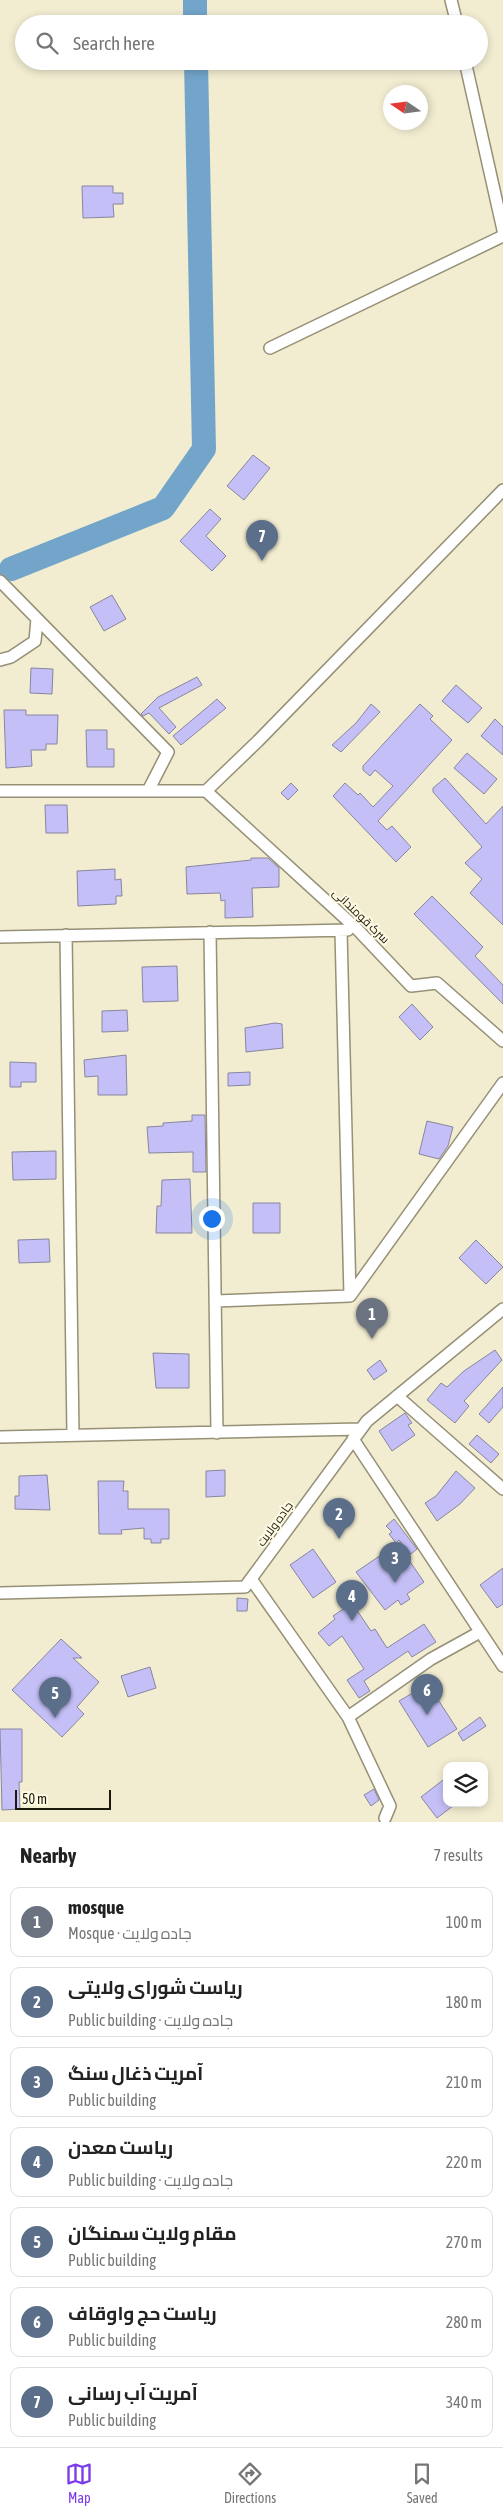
<!DOCTYPE html>
<html lang="en">
<head>
<meta charset="utf-8">
<style>
	:root { --surface:#fff; --page:#f2f2f2; --text:#222; --muted:#767676; --line:#e0e0e0; --accent:#7c3aed }
	body { margin:0; font-family:"Asap Condensed",Cairo,sans-serif; background:var(--page); color:var(--text) }
	.controls { position:absolute; right:15px; bottom:15px; display:grid; overflow:hidden; border-radius:10px; box-shadow:0 2px 8px #0003 }
	.controls button { width:45px; height:45px; display:grid; place-items:center; padding:0; border:0; border-bottom:1px solid var(--line); background:var(--surface); color:var(--text); font:25px sans-serif }
	.compass { position:absolute; left:383px; top:85px; width:45px; height:45px; border-radius:50%; background:var(--surface); box-shadow:0 2px 8px #0003; rotate:283deg }
	.scale { position:absolute; left:15px; bottom:12px; width:96px; box-sizing:border-box; padding-left:5px; border:2px solid #1c190f; border-top:0; font-size:14px; line-height:18px; white-space:nowrap; color:#1c190f; -webkit-text-stroke:4px #fefae3; paint-order:stroke }
	.you { position:absolute; left:211px; top:1218px; width:18px; height:18px; margin:-12px; border:4px solid #fff; border-radius:50%; background:#1a73e8; box-shadow:0 0 0 8px #1a73e833 }
	.badge { display:grid; place-items:center; width:32px; height:32px; border-radius:50%; background:var(--accent); color:#fff; font-size:16px; font-weight:700 }
	.pin { position:absolute; translate:-50% -41px; filter:drop-shadow(0 1px 2px #0008) }
	.pin::after { content:''; position:absolute; top:26px; width:18px; height:15px; background:inherit; clip-path:polygon(0 0,100% 0,50% 100%) }
	.list { margin:0; padding:0; list-style:none }
	h2 { display:flex; justify-content:space-between; align-items:center; height:65px; margin:0; padding:0 20px; font-size:21px }
	h2 small { font-size:16px; font-weight:400; color:var(--muted) }
	.list li { display:grid; grid-template-columns:32px 1fr auto; gap:15px; align-items:center; box-sizing:border-box; height:70px; margin:0 10px 10px; padding:0 10px; border:1px solid var(--line); border-radius:10px }
	.list b { display:block; font-size:19px; white-space:nowrap }
	.list p { margin:0; font-size:16px; white-space:nowrap; color:var(--muted) }
	.list em { font-size:16px; font-style:normal; color:var(--muted) }
	.icon { flex:none; width:28px; height:28px; fill:none; stroke:currentColor; stroke-width:2; stroke-linecap:round; stroke-linejoin:round }
	.map { position:relative; flex:none; width:503px; height:1822px; overflow:hidden }
	.search { position:absolute; background:var(--surface); box-shadow:0 2px 8px #0003; left:15px; right:15px; top:15px; height:55px; display:flex; align-items:center; gap:12px; box-sizing:border-box; padding:0 18px; border-radius:28px; color:var(--muted); font-size:19px }
	.sheet { height:625px; background:var(--surface) }
	nav { display:flex; justify-content:space-around; align-items:center; box-sizing:border-box; height:70px; border-top:1px solid var(--line); background:var(--surface); font-size:14px; color:var(--muted) }
	nav a { display:grid; justify-items:center; gap:2px }
	nav .on { color:var(--accent) }
	.map>svg:first-child { display:block }
</style>
</head>
<body>
<div class="map">
<svg width="503" height="1822" viewBox="0 0 503 1822">
	<rect width="100%" height="100%" fill="#f2edd1"/>
	<g fill="none" stroke-linecap="round" stroke-linejoin="round">
		<path stroke="#73a5ca" stroke-width="24" d="M195 0V24
			M11 569 163 508 204 449 196 61"/>
	</g>
	<path fill="#c4bff6" stroke="#88869f" d="M82 186H113V193H123V204H113L114 217 83 218Z
		M253 455 270 468 244 500 227 486Z
		M210 509 221 519 206 536 226 556 212 571 180 541Z
		M112 595 126 619 104 631 90 607Z
		M31 668 53 669 52 694 30 693Z
		M197 677 202 685 159 708 176 727 169 734 149 713 143 716 141 714 158 697Z
		M456 685 482 708 468 723 442 701Z
		M217 699 226 708 181 745 173 736Z
		M371 704 380 712 341 752 332 745 356 723Z
		M420 704 433 716 430 719 452 740 378 821 387 830 392 826 411 847 396 862 333 796 345 783 358 795 360 793 373 807 393 786 375 770 370 776 363 770V766Z
		M4 710H26V715H58L57 744H46V750H31L32 766 6 768Z
		M495 719 503 727V755L481 736Z
		M86 730H107V749H114V767H87Z
		M467 753 497 779 484 794 454 768Z
		M445 778 486 824 503 806V925L470 893 482 879 465 863 482 847 433 792V788Z
		M291 783 298 790 288 800 281 793Z
		M45 805H67L68 833H46Z
		M251 858H268L279 868V887L252 888 253 917 225 918V900L221 901 220 893 187 894 186 867 251 860Z
		M115 869V880L121 879 122 896H116V904L78 906 77 871Z
		M432 896 483 947 475 956 503 985V1004L414 914Z
		M177 966 178 1001 143 1002 142 967Z
		M412 1004 433 1027 420 1040 399 1017Z
		M127 1010 128 1031 102 1032V1011Z
		M275 1023 282 1024 283 1048 246 1052 245 1028Z
		M126 1055 127 1095H98V1076L85 1077 84 1060Z
		M10 1062 36 1063V1082H21V1087H10Z
		M250 1072V1085L228 1086V1073Z
		M192 1115H205L206 1172H193V1152L149 1153 147 1127 163 1126V1123L192 1121Z
		M427 1121 453 1127 448 1146 439 1159 419 1154Z
		M56 1151V1179L13 1180 12 1152Z
		M190 1179 192 1233H156L157 1206H161L162 1180Z
		M253 1203H280V1233H253Z
		M49 1239 50 1262 19 1263 18 1240Z
		M476 1240 503 1267 486 1284 459 1258Z
		M495 1350 502 1360 464 1401 469 1406 455 1423 427 1400 441 1383 447 1387 464 1371Z
		M153 1353 189 1354V1388H156Z
		M380 1360 387 1371 374 1380 367 1370Z
		M503 1387V1407L489 1423 479 1414Z
		M405 1413 412 1423 408 1425 415 1435 392 1451 379 1431Z
		M477 1435 499 1454 491 1463 469 1444Z
		M225 1470V1496L206 1497V1471Z
		M456 1471 475 1488 460 1504 437 1521 425 1503 436 1496Z
		M47 1475 50 1510 15 1509V1496H19V1476Z
		M98 1481H124L123 1491H128V1509H169V1539H161V1543H151V1539H144V1528L121 1530 122 1534H99Z
		M394 1519 417 1549 411 1554 399 1540 396 1543 389 1534 392 1532 386 1526Z
		M400 1542 406 1552 404 1553 424 1582 407 1594 410 1599 401 1605 398 1600 385 1610 356 1572Z
		M313 1549 336 1582 313 1598 290 1565Z
		M503 1568V1604L497 1608 480 1585Z
		M237 1598 248 1599 247 1611H237Z
		M352 1603 371 1631 375 1629 387 1648 424 1624 436 1642 412 1657 408 1651 364 1681 370 1691 359 1698 347 1680 364 1669 342 1636 329 1646 318 1633 335 1619 333 1616Z
		M61 1639 82 1658H73L99 1682 77 1707 84 1714 62 1737 12 1690Z
		M150 1667 156 1688 128 1697 121 1676Z
		M428 1684 457 1729 428 1747 399 1701Z
		M480 1717 486 1726 463 1741 458 1733Z
		M0 1729H22V1782H19L20 1809 2 1810Z
		M447 1777V1803H457L437 1818 421 1797Z
		M374 1789 379 1800 371 1806 364 1795Z"/>
	<g fill="none" stroke-linecap="round" stroke-linejoin="round">
		<defs>
			<path id="minor" d="M451 0 457 24
				M465 61 503 230
				M270 348 503 236
				M0 581 168 752 148 791
				M0 660 11 657 35 641 37 619
				M0 791H206L258 741 503 490
				M206 791 357 929 411 986 437 983 503 1041
				M341 931 350 1296
				M210 932 217 1433
				M66 935 73 1435
				M0 937 348 930
				M216 1301 350 1296 503 1083
				M397 1396 503 1489
				M0 1437 361 1429
				M353 1439 503 1666
				M251 1579 348 1717 390 1806 385 1818
				M0 1593 245 1587 367 1421 503 1309
				M348 1717 431 1659 480 1632"/>
		</defs>
		<use href="#minor" stroke="#959076" stroke-width="14"/>
		<use href="#minor" stroke="#fff" stroke-width="11"/>
	</g>
	<g text-anchor="middle" stroke-width="4" stroke-linejoin="round" paint-order="stroke">
		<g font-size="12" fill="#1c190f" stroke="#fefae3">
			<text transform="translate(361 916) rotate(44)" y="4">سرک قومندانی</text>
			<text transform="translate(275 1524) rotate(-54)" y="4">جاده ولایت</text>
		</g>
	</g>
</svg>
<div class="controls">
<button><svg class="icon" aria-label="layers" viewBox="0 0 24 24"><path d="M12 4l9 5-9 5-9-5zM3 14l9 5 9-5"/></svg></button>
</div>
<svg class="compass" viewBox="-18 -18 36 36"><path d="M0-13l5 13h-10z" fill="#e53935"/><path d="M0 13l5-13h-10z" fill="#767676"/></svg>
<div class="scale">50 m</div>
<div class="you"></div>
<div class="pin badge" style="left:372px;top:1339px;background:#6b7280">1</div>
<div class="pin badge" style="left:339px;top:1539px;background:#5c6f8a">2</div>
<div class="pin badge" style="left:395px;top:1583px;background:#5c6f8a">3</div>
<div class="pin badge" style="left:352px;top:1621px;background:#5c6f8a">4</div>
<div class="pin badge" style="left:55px;top:1718px;background:#5c6f8a">5</div>
<div class="pin badge" style="left:427px;top:1715px;background:#5c6f8a">6</div>
<div class="pin badge" style="left:262px;top:561px;background:#5c6f8a">7</div>
<div class="search"><svg class="icon" aria-label="search" viewBox="0 0 24 24"><circle cx="10" cy="10" r="6"/><path d="M15 15l6 6"/></svg>Search here</div>
</div>
<section class="sheet">
<h2>Nearby<small>7 results</small></h2>
<ul class="list">
<li><span class="badge" style="background:#6b7280">1</span><div><b>mosque</b><p>Mosque · جاده ولایت</p></div><em>100 m</em></li>
<li><span class="badge" style="background:#5c6f8a">2</span><div><b>ریاست شورای ولایتی</b><p>Public building · جاده ولایت</p></div><em>180 m</em></li>
<li><span class="badge" style="background:#5c6f8a">3</span><div><b>آمریت ذغال سنگ</b><p>Public building</p></div><em>210 m</em></li>
<li><span class="badge" style="background:#5c6f8a">4</span><div><b>ریاست معدن</b><p>Public building · جاده ولایت</p></div><em>220 m</em></li>
<li><span class="badge" style="background:#5c6f8a">5</span><div><b>مقام ولایت سمنگان</b><p>Public building</p></div><em>270 m</em></li>
<li><span class="badge" style="background:#5c6f8a">6</span><div><b>ریاست حج واوقاف</b><p>Public building</p></div><em>280 m</em></li>
<li><span class="badge" style="background:#5c6f8a">7</span><div><b>آمریت آب رسانی</b><p>Public building</p></div><em>340 m</em></li>
</ul>
</section>
<nav>
<a class="on"><svg class="icon" aria-label="map" viewBox="0 0 24 24"><path d="M3 6l6-2 6 2 6-2v14l-6 2-6-2-6 2zM9 4v14M15 6v14"/></svg>Map</a>
<a><svg class="icon" aria-label="directions" viewBox="0 0 24 24"><path d="M12 3l9 9-9 9-9-9zM9 14v-3h6M13 9l2 2-2 2"/></svg>Directions</a>
<a><svg class="icon" aria-label="saved" viewBox="0 0 24 24"><path d="M7 4h10v16l-5-4-5 4z"/></svg>Saved</a>
</nav>
</body>
</html>
